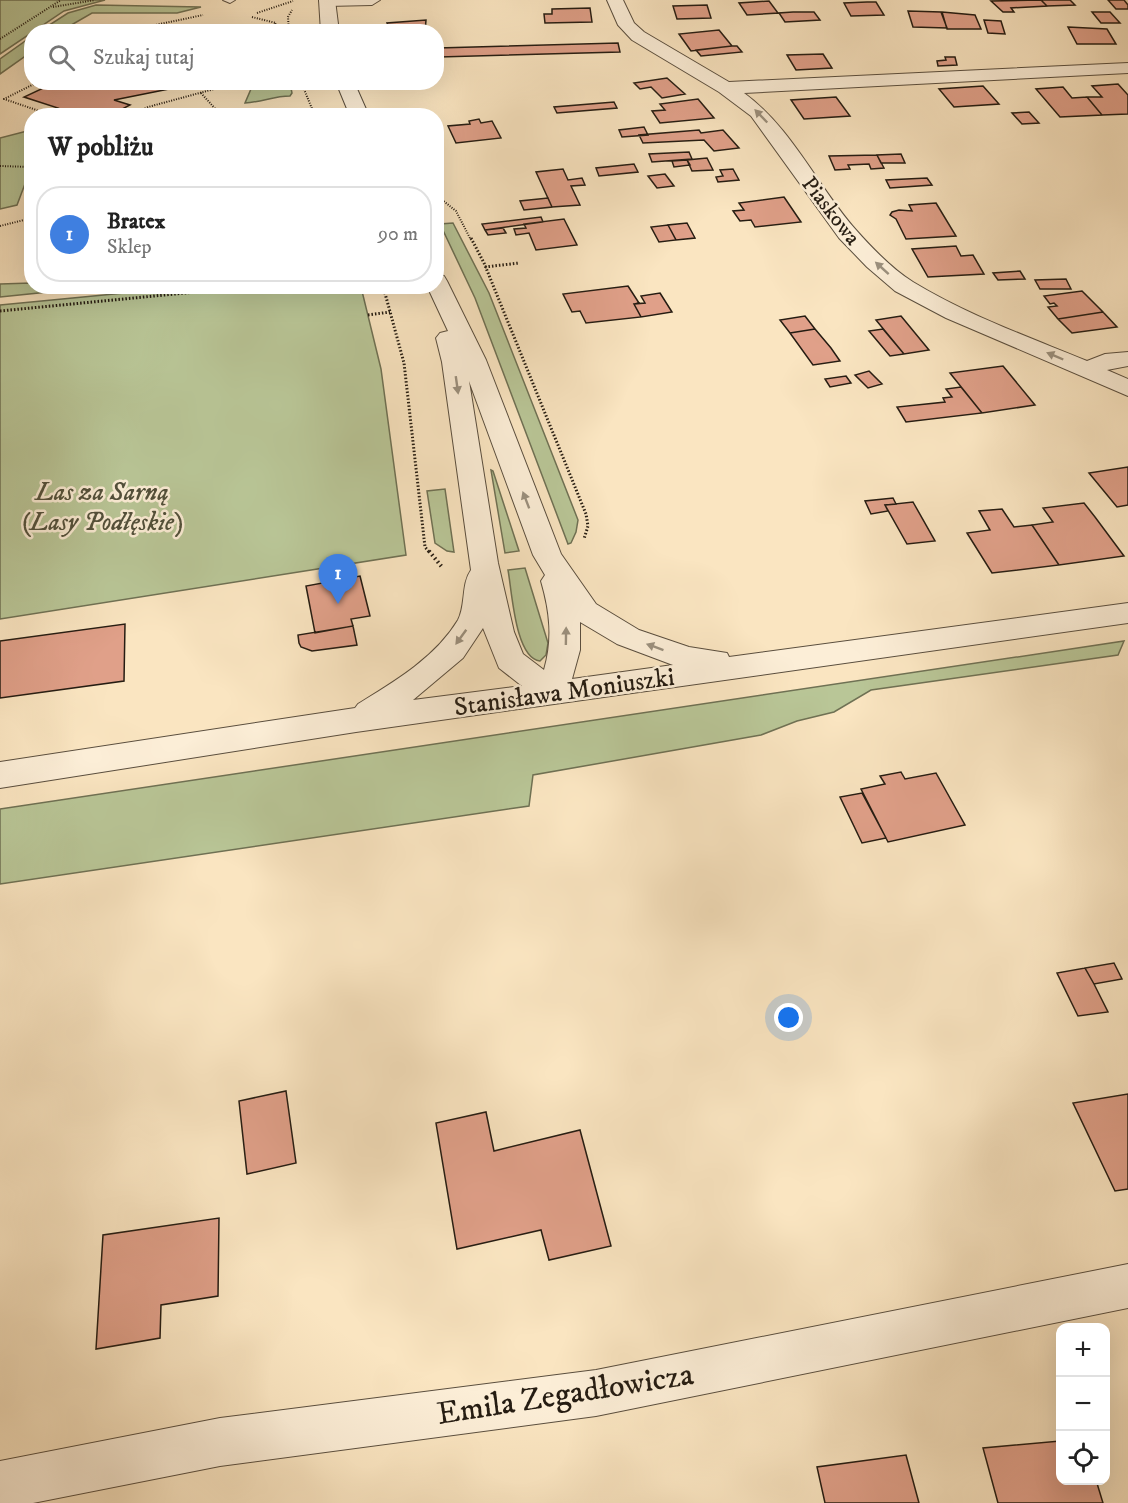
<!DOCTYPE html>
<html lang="pl">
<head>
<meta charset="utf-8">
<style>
	:root { --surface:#fff; --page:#f6f6f6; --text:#222; --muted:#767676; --line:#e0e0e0; --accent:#8f2418 }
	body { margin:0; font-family:"IM FELL DW Pica",serif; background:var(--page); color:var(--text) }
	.controls { position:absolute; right:18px; bottom:18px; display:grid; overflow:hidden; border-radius:12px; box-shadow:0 6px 24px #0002 }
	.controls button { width:54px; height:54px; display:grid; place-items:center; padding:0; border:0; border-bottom:2px solid var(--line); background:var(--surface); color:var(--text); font:30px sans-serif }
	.you { position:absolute; left:789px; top:1018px; width:21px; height:21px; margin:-15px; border:4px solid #fff; border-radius:50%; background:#1a73e8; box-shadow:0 0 0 9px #1a73e833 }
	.badge { display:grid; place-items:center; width:39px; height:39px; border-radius:50%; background:var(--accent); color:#fff; font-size:20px; font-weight:700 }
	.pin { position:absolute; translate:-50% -50px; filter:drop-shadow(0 2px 3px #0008) }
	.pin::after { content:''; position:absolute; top:32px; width:21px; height:18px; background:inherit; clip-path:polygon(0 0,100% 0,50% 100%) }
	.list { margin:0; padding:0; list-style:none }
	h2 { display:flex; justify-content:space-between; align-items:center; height:78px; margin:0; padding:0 24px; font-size:26px }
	h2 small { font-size:20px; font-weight:400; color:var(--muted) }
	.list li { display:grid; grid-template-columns:39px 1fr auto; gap:18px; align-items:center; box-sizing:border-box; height:96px; margin:0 12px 12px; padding:0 12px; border:2px solid var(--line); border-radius:24px }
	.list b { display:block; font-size:22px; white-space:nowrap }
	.list p { margin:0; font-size:20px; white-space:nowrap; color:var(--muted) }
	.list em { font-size:20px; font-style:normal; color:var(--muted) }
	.icon { flex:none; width:33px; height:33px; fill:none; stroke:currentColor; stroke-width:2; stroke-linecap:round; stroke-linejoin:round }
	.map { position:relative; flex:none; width:1128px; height:1503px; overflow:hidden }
	.search { position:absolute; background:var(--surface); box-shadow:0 6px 24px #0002; left:24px; top:24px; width:420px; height:66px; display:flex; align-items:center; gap:15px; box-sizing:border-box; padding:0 21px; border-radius:24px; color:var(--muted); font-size:22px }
	.panel { position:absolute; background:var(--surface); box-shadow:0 6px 24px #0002; left:24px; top:108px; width:420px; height:186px; border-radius:24px }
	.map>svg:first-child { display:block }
</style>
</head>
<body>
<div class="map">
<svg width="1128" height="1503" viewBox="0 0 1128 1503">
	<rect width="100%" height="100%" fill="#fae5c1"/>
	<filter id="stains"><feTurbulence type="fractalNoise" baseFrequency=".00333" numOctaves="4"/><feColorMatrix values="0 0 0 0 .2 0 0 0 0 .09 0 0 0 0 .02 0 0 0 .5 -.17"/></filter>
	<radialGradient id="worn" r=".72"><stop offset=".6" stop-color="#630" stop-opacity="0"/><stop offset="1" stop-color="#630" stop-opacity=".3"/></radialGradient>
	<path fill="#b9c697" stroke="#6f7154" stroke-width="1.5" d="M0 0H105L64 11 0 54Z
		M96 5 201 7 177 13H92L61 31H40L68 13Z
		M31 37V52L0 74V59Z
		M258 83H290L292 93 290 96C274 96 262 102 245 103L251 89Z
		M31 130V168L17 205 0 209V138Z
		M453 223 489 293 578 520 576 532 571 543 568 544 475 298 440 224Z
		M31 283 32 286 76 287 77 289 0 297V284Z
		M197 286 361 287 381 369 406 555 0 619V305Z
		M491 470 493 471 519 551 505 553Z
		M445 489 454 552 447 551 435 543 427 491Z
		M525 568 548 643 546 655 540 661C515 658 512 591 508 570Z
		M1124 641 1118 655 871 690 834 712 797 721 761 735 533 775 529 806 0 884V809Z"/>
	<path fill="#e0a089" stroke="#251c12" stroke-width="1.5" d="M1041 0H1070L1075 5 1047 6Z
		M1041 0 1047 6 1011 8 1014 12H1003L991 1Z
		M1108 0H1124L1128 5V9H1116Z
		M769 1 778 13 747 15 739 3Z
		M867 2H876L884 15 851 16 844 3Z
		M707 5 711 18 677 19 673 6Z
		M590 8 592 22 545 23 544 14H552V9Z
		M908 11 941 12 947 28 913 27Z
		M793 12H814L820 20 785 22 779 13Z
		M942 12 975 15 981 29H947Z
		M1092 12H1110L1120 23H1101Z
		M426 20 425 32H391L387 23Z
		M984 20 1001 21 1005 34 988 33Z
		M1068 27 1107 29 1116 44H1077Z
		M719 30 732 46 691 51 679 34Z
		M618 43 620 52 439 57 438 48Z
		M732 46H737L742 52 701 56 696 50Z
		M823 54 832 68 796 70 787 55Z
		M945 57H955L957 65 938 66 937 61 946 60Z
		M667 78 685 94 662 98 651 87 640 89 634 83Z
		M56 82 73 86 76 82H204L114 100 130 105 109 116H81L63 110 55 111 58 108 24 97Z
		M1118 84 1128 95V114L1102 115 1087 97H1102L1092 86Z
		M983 86 999 104 954 107 939 89Z
		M1063 87 1072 98 1087 97 1102 115 1060 117 1036 89Z
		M836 97 850 116 804 119 791 100Z
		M698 99 714 118 660 123 652 111 665 110 660 104Z
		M614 102 617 108 557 113 554 107Z
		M1029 112 1039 123 1022 124 1012 113Z
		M479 119 481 123 492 121 501 138 456 143 448 126 470 124 469 121Z
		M644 127 648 135 622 137 619 130Z
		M699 130 701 133 723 130 739 148 714 151 704 140 643 143 639 135Z
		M689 152 692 159 652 162 649 154Z
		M901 154 905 163H881L877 155Z
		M877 155 884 168 871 169 869 164 848 165 850 169 835 170 829 156Z
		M707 158 713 170 692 171 687 160Z
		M687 160 690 165 674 167 672 161Z
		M634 164 638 172 599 176 596 168Z
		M563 169 568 180 582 178 585 185 571 186 580 205 552 207 536 172Z
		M733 169 739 180 718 182 716 177 723 176 720 170Z
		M665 174 674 186 657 188 648 176Z
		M927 178 932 185 890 188 886 180Z
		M784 197 801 222 755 227 751 220 740 221 733 211 744 210 739 203Z
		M548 198 552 207 524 210 520 201Z
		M936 203 956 236 906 239 896 219 890 215 892 212 899 210 912 211 909 205Z
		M541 217 543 222 485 230 482 224Z
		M564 219 577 245 536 250 529 233 516 235 514 229 526 228 524 224Z
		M687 223 695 238 676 240 668 225Z
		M668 225 676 240 659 242 651 227Z
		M503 228 506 233 488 235 485 230Z
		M956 246 961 256 973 255 984 274 928 277 912 249Z
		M1020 271 1025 279 998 280 993 273Z
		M1066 279 1071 289H1040L1035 280Z
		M628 286 639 303 634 304 641 317 586 323 580 311 572 312 563 294Z
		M1082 291 1103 312 1058 319 1048 307 1057 306 1054 303 1050 304 1044 296Z
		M660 293 672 312 641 317 634 304 645 303 641 296Z
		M1103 312 1117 327 1072 333 1058 319Z
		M805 316 815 329 790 333 780 320Z
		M901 316 929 350 904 354 876 320Z
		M815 329 831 348 840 361 813 365 790 333Z
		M883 329 904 354 890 356 869 331Z
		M1003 366 1035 405 982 413 950 373Z
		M869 371 882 384 868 388 855 375Z
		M846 376 851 383 830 387 825 379Z
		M961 387 982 413 906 422 897 407 945 402 943 398 952 397 946 389Z
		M1128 467V505L1117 507 1089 473Z
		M893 498 896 504 885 505 888 511 871 514 865 501Z
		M913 502 935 541 907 544 885 505Z
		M1084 503 1095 517 1124 556 1059 565 1032 525 1053 522 1043 508Z
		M1002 509 1014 527 1032 525 1059 565 992 573 967 533 990 530 979 511Z
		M360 576 370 616 351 619 353 626 315 633 306 586Z
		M125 624 124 681 0 698V641Z
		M353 626 357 645 312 651 301 647 299 643 298 635Z
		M901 772 905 779 936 773 965 825 888 842 861 789 885 784 880 776Z
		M862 793 886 838 862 843 840 797Z
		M1114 963 1122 979 1094 984 1085 968Z
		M1085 968 1094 984 1108 1012 1078 1016 1057 973Z
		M286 1091 296 1163 247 1174 239 1101Z
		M1128 1094V1189L1115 1191 1073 1103Z
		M486 1112 494 1151 580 1130 611 1246 549 1260 541 1230 457 1249 436 1123Z
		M219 1218 218 1296 161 1305 160 1338 96 1349 103 1235Z
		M1060 1441V1480H1096L1103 1503H998L983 1448Z
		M906 1455 919 1503H825L817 1467Z"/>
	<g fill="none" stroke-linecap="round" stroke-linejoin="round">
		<defs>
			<path id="service" d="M223 0H235L230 3Z"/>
			<path id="minor" d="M319 0H380L372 5 327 6 321 5Z
				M607 0H623L634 23 644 32 729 82 1128 63V73L744 93C792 128 817 186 856 230 872 248 892 269 913 282 967 315 1029 337 1087 361L1105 354 1128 352V366L1107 370 1128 379V396L946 318 895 291 867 267 839 238 751 116 719 92 632 40 618 25Z
				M1128 1264V1308L596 1416 220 1466 33 1503H0V1461L220 1418 596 1370Z"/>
			<path id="tertiary" d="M319 0H335L339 32H321Z
				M336 82H354L369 116H350Z
				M436 274 444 276 447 281 486 360 561 554 596 604 639 630 689 647 727 653 729 657 1128 603V623L356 732 0 788V762L355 708 358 704C394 682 436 657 458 620 466 605 461 584 471 570L442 362 436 338 440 333 448 331 427 286H436ZM469 381 533 555 545 575 541 581C550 612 553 639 544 670L523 654 514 632 498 563ZM580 622 617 644 673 665 572 679 580 650ZM483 628 499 668 522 686 413 700 463 658Z"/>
		</defs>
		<use href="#service" stroke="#5a4e3e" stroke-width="2"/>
		<use href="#minor" stroke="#5a4e3e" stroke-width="2"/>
		<use href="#tertiary" stroke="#5a4e3e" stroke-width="2"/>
		<path stroke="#251c12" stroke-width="2" stroke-dasharray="1 1.5" stroke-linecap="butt" d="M53 7 95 0
			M257 13 293 1
			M252 17 276 23 271 32
			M122 32 203 15
			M289 32 288 17 292 10
			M0 39 61 0
			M38 82 4 99 54 116
			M301 82 315 116
			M201 93 219 113
			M129 116 148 107 240 82
			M0 166 32 167
			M436 195 456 211 471 240
			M32 198 29 202 32 204
			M0 226 32 218"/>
		<path stroke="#251c12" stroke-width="3" stroke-dasharray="1.5 2" stroke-linecap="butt" d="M471 238 484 263 586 514 588 526 584 539
			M485 267 519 263
			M383 286 404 363 425 547 430 553
			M0 311 257 286
			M368 315 390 312"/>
		<path stroke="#251c12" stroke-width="4" stroke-dasharray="1.5 3" stroke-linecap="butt" d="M429 551 442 567"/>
		<use href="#service" fill="#fceed7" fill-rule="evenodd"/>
		<use href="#minor" fill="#fceed7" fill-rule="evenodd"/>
		<use href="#tertiary" fill="#fceed7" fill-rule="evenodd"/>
	</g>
	<defs><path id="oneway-solid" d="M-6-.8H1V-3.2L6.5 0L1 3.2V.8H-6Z" transform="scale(1.5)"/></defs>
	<g fill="#9b907e">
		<use href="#oneway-solid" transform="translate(761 116) rotate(-134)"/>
		<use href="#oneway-solid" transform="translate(882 268) rotate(-138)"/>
		<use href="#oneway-solid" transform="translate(1055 356) rotate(-157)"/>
		<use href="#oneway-solid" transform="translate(457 385) rotate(82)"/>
		<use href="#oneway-solid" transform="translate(526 500) rotate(-111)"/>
		<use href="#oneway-solid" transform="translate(566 636) rotate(-89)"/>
		<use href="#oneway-solid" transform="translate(461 637) rotate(126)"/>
		<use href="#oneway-solid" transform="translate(655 647) rotate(-160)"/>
	</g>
	<g text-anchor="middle" stroke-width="5" stroke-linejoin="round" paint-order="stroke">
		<g font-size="22" fill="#251c12" stroke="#fceed7">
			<text transform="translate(832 210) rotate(52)" y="8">Piaskowa</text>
		</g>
		<g font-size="26" font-style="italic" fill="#514f3a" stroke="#fceed7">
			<text x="102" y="500">Las za Sarną<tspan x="102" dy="30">(Lasy Podłęskie)</tspan></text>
		</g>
		<g font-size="26" fill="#251c12" stroke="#fceed7">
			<text transform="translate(564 691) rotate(-8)" y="9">Stanisława Moniuszki</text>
		</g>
		<g font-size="32" fill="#251c12" stroke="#fceed7">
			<text transform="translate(565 1393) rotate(-9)" y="11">Emila Zegadłowicza</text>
		</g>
	</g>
	<rect width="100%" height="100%" filter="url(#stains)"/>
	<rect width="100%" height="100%" fill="url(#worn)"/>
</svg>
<div class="controls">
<button>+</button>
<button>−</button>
<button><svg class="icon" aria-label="locate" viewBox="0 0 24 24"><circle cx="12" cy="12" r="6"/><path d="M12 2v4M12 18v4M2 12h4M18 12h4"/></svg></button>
</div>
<div class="you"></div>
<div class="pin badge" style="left:338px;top:604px;background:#3f7fe0">1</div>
<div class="search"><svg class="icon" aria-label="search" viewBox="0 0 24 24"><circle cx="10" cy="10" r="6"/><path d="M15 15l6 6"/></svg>Szukaj tutaj</div>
<section class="panel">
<h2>W pobliżu<small></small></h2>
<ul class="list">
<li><span class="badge" style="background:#3f7fe0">1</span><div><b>Bratex</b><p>Sklep</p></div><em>90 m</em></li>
</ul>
</section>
</div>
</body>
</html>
